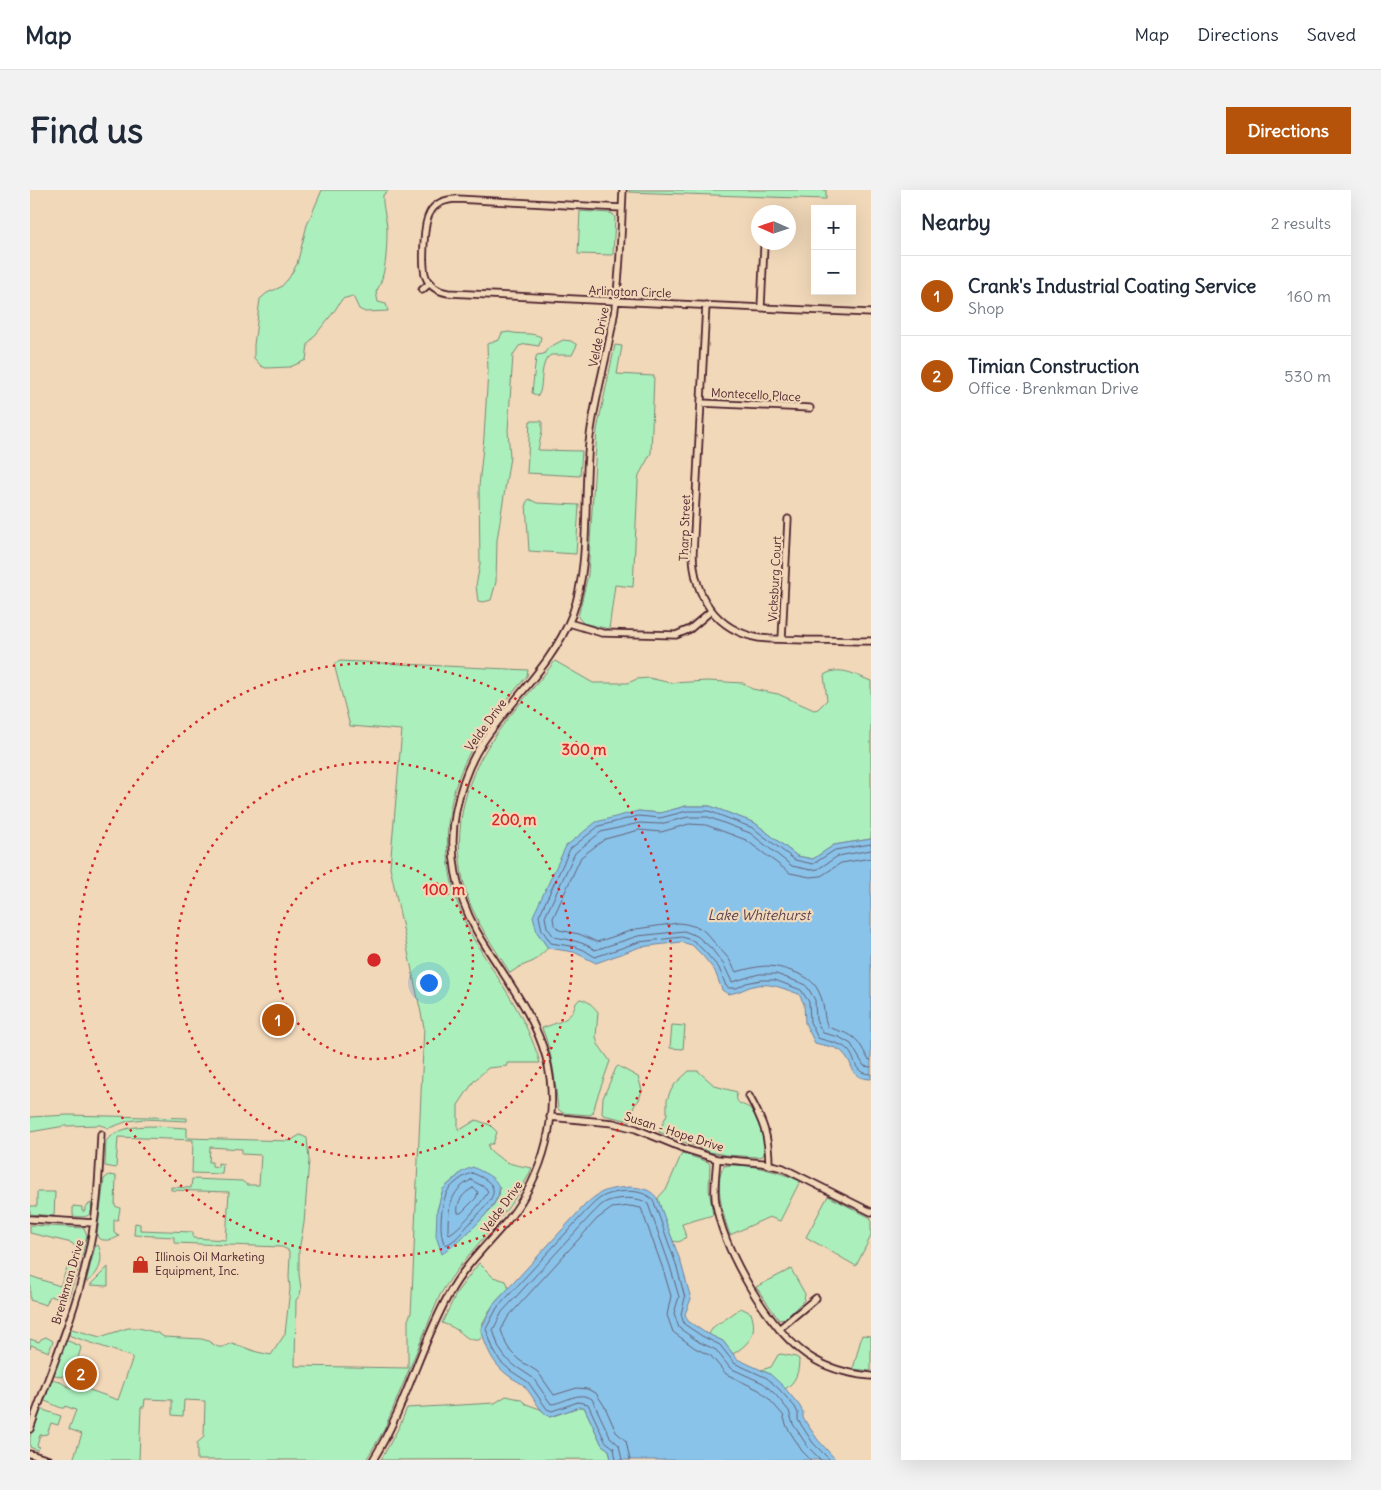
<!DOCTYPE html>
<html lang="en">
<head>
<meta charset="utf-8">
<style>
	:root { --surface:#fff; --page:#f2f2f3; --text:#1f2937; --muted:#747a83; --line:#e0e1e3; --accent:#b45309 }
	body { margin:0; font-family:Delius,sans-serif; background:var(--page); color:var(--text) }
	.controls { position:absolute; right:15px; top:15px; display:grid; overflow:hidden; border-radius:0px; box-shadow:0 5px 20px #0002 }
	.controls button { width:45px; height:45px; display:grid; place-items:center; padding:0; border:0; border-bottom:1px solid var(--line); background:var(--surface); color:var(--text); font:25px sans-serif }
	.compass { position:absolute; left:721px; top:15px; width:45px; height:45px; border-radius:50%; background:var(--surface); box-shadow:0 5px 20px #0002; rotate:273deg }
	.you { position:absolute; left:398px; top:792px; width:18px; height:18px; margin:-12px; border:4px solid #fff; border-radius:50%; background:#1a73e8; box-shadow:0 0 0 8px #1a73e833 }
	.badge { display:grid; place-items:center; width:32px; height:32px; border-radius:50%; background:var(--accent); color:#fff; font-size:16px; font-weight:700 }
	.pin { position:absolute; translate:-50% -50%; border:2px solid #fff; box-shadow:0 1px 5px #0006 }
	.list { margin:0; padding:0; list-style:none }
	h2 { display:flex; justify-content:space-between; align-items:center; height:65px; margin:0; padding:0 20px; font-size:21px }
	h2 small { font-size:16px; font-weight:400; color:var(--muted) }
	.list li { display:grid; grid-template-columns:32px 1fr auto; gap:15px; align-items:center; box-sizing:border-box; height:80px; padding:0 20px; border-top:1px solid var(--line) }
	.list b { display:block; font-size:19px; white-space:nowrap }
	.list p { margin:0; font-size:16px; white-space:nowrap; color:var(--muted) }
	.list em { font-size:16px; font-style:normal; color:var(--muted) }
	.map { position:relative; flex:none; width:841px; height:1270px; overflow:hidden; border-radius:0px }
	header { display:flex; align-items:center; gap:30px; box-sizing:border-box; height:70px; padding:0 25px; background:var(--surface); border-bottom:1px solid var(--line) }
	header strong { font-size:24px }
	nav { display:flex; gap:28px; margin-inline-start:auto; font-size:18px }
	.intro { display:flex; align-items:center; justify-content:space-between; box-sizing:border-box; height:120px; padding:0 30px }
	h1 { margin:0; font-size:35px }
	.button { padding:12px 22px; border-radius:0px; background:var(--accent); color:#fff; font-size:18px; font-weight:700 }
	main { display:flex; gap:30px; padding:0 30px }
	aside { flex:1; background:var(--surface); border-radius:0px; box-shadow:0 5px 20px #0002 }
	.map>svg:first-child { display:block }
</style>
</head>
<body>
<header>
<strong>Map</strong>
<nav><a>Map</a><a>Directions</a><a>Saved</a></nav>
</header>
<div class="intro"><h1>Find us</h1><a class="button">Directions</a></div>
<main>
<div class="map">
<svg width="841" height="1270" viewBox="0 0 841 1270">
	<rect width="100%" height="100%" fill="#f1d8b9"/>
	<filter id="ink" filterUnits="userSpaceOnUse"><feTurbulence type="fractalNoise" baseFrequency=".02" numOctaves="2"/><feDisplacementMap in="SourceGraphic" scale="10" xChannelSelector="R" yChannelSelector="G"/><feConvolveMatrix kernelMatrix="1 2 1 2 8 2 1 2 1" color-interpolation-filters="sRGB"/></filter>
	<g filter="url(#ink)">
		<path fill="#abf0bc" stroke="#7a8874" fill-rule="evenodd" d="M292 0H359L353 5C352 18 357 28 357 40 357 59 356 87 346 102L348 112 356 114 358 121 335 122 329 119 323 106 312 109 303 123 278 154 276 170 260 177 236 178 231 176 224 168V155L230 109 237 103 251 97 259 88 267 74 277 35Z
			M599 0H796V9L599 2Z
			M550 21 580 23 583 24 585 28 583 65 548 64Z
			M479 142C489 145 502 142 511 147L509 156 496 154 489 156 483 165 478 240 480 267 467 350 466 392 461 410 453 412 448 411 446 396 450 374 449 296 454 247 458 181 457 154 469 150 472 143Z
			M533 150 541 151 547 155 542 165H521L517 168C509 181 514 197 508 206L502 203 506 167 507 165 514 164 518 158Z
			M585 155 592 156 587 184 624 186 621 263 609 285 608 292 603 397 585 395 579 439 553 433 548 427 558 385 567 240Z
			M500 231H512V241L508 260 552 261 550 286 497 283Z
			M499 309 507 313 549 315 546 364 499 361 496 313Z
			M310 471 498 480 497 486C477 510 454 534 440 562 407 623 411 694 446 753 470 792 497 828 510 873H477V876L458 878 444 891 428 915V939L430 940 446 930 460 935 467 942 463 954H459L458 956 459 959C475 974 480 974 502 978 480 1027 437 1059 410 1105L354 1240 336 1270H167V1253L174 1247 175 1211 154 1210 153 1226 142 1225V1210L115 1209 114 1217H111L109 1270H43L52 1244 39 1239 46 1220 35 1216 34 1218H31L13 1210 20 1190C30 1188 34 1197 43 1198L46 1192 55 1195 54 1198 88 1210 103 1167 41 1146 37 1143 38 1138 70 1147 98 1138H109L128 1143 134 1147 172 1149 178 1151 188 1157H193L202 1153 227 1162 241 1165 255 1144 260 1099 259 1087 260 1064 258 1060 252 1057 144 1053V1047L104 1045 105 1033 110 1034V1040L163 1042V1048L196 1050 199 1002 141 1000V997L161 998 162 989 212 991 217 995H229L231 965 212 964V959L180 957 179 972H182V976L188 977V973L193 974 192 984 162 983 163 950 88 947 86 978 75 976 76 951C95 930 131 937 157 938V948L260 951 270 945 277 948 279 970 274 1033 269 1060V1084L271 1099 270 1105 266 1110 265 1176 378 1178V1130L381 1123 382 1105 394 837 360 677 372 540 320 536 304 474ZM433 981 470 998 469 1006 461 1019 431 1050 407 1021 413 999Z
			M525 471 563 493H598L607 489 619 488 641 493 678 491 713 493 722 499 748 504 784 520 788 519 797 510 794 485C810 475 825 485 841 491V649L804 655 783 669 767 666 725 633 680 616H656L630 623 608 621 507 742 518 758 504 771 489 777 480 783C466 760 449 737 439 711 421 661 429 602 457 558 476 527 503 500 525 471Z
			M550 809C558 810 563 816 568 822L566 847 568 854 580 871 566 911 563 923 560 925 533 923 528 919C525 890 523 865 512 838 520 835 533 832 539 826 545 821 543 814 550 809Z
			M642 835 655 836 653 859 640 858Z
			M588 876 608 887 612 900 609 910 604 916 600 931 573 925 572 923 573 908 586 878Z
			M659 881H668L685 896 707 902C704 918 716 912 722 921 730 930 738 955 733 966L728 967 696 965 680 962 629 942 637 924V910L640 902 645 894Z
			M38 925 157 928V931L114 929 98 931 79 938 70 935 35 936 0 942V927Z
			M652 963 678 972 680 974 679 999 683 1025 652 1034 656 1047C652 1051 649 1053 643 1051L631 1020 628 1008 637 998Z
			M694 976C715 972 751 982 770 991L750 1031 739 1027 700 1045C694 1028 683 993 694 976Z
			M79 985 86 986 85 1016 90 1018 88 1030H84V1043L89 1046C84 1050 74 1052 68 1048L67 1045 74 989Z
			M7 1002H25L24 1026 0 1024V1016H7Z
			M798 1006 841 1028V1046L826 1076 776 1047Z
			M61 1013C64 1027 56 1028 43 1026V1016L52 1017V1021H55V1017Z
			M0 1035 54 1038 57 1045 52 1066H47L48 1060 42 1053 0 1043Z
			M68 1055C75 1069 69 1085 56 1092L65 1057Z
			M45 1071 50 1074 37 1111 20 1106 16 1115 0 1110V1086L30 1096 39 1073Z
			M449 1073 463 1087 476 1091 479 1098C470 1107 461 1116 456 1127 454 1130 451 1136 451 1139 451 1145 454 1145 449 1150 438 1151 436 1146 427 1140 423 1137 417 1135 412 1133L427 1102Z
			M78 1077V1096L60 1095Z
			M761 1079 775 1104 774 1110 755 1129 749 1130 726 1097Z
			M711 1118 721 1123C728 1144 720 1153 703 1164L693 1151 679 1145C683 1134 689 1134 697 1128 702 1125 706 1121 711 1118Z
			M832 1145 841 1146V1181L823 1179Z
			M16 1147 23 1151 19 1162 1 1155 0 1159V1149L9 1152 11 1149Z
			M38 1151 50 1156 51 1158 43 1183 37 1181 32 1187 25 1185 23 1182 34 1152Z
			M751 1164 766 1167 769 1169C769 1182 766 1192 755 1199L740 1184 731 1180 741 1177 748 1165Z
			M476 1206 490 1209 496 1214 510 1219 520 1227 549 1217H554L572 1255 579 1260 581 1269 351 1270 370 1235 377 1218 465 1213Z
			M10 1219 31 1226 28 1235 21 1233 17 1244 10 1245 7 1256 10 1257 7 1260 0 1257V1247Z"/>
		<path fill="#8ac3e9" stroke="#70819d" d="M656 616H680L725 633 767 666 783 669 804 655 841 649V889C818 888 826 877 814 864 808 856 794 856 785 853L775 833 774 814 769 804C751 798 737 790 717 798 710 801 706 803 698 804L692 800 685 781 673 766 662 755 651 752 610 757 566 773 544 762 518 758 507 742 503 726 536 656 566 632 608 621 630 623Z
			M443 977C452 982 467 987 469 998 473 1014 425 1056 412 1064L406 1046 407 1021 413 999 433 981Z
			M600 997C612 998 622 999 628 1010L651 1073 661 1109 655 1124 658 1131 674 1142 693 1151 707 1169 740 1184 753 1196 769 1215 773 1222V1228L788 1250 806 1270H579L581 1269 579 1260 572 1255 554 1217H549L520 1227C508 1220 504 1207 495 1197 491 1192 484 1190 479 1186 462 1174 456 1157 451 1139L463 1115 554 1016C571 1000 576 999 600 997Z"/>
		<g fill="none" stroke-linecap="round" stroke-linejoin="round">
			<path stroke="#646177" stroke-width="1" d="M841 654 805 660 783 674 765 670 723 638 679 621H657L630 628 608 626 569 636 540 659 509 726 512 740 521 753 546 757 554 760 565 767 609 752 652 747 664 751 676 763 689 778 696 796 699 798H707L716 793 731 790H745L771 800 779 812 780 832 788 848C798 852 810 852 818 860 828 871 822 883 841 884
				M841 660 808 666 788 679 781 680 762 676 720 643 678 627H658L630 634 609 633 571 642 545 663 515 727 517 737 524 747C540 750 552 751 565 760L608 746 654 741 667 746 681 758 694 775 702 792 729 784H746L774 794 778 798 785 810 786 830 793 843 809 847 821 854 834 876 841 877
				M841 668 811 673 791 686 780 687 760 683 716 650 676 635 659 634 631 642 609 640 575 649 551 667 523 728 524 734 529 740 549 744 567 752 606 739 648 733 656 734 670 738 675 742 699 769 706 782C733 775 740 773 767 783 779 788 786 793 791 807 795 817 793 827 798 837 823 846 825 843 838 869L841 870
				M442 983C480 997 459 1012 441 1032 433 1040 426 1052 415 1055 408 1044 411 1014 417 1002 422 994 434 985 442 983Z
				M441 990 456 998 458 1002C452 1012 429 1040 419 1044L418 1042C418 1020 419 1001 441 990Z
				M443 998 448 1002 446 1008 431 1023H428C426 1012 433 1003 443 998Z
				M586 1270 584 1258 575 1251 558 1214 548 1212 522 1221 517 1219 498 1192 481 1181 470 1171 464 1161 456 1139 467 1118 557 1020C562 1015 567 1010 572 1007 585 1000 615 997 624 1012L646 1074 655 1108 651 1124 654 1134 672 1146 690 1155 704 1173 737 1188 749 1199 765 1217 768 1223V1230L783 1253 800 1270
				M592 1270 589 1255 580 1247 562 1209C548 1200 535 1213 521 1214L503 1188 485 1176 475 1167 469 1158 463 1140 472 1122 562 1024C566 1021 570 1015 574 1013 583 1007 611 1006 618 1014L640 1076 649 1107 644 1123 649 1138 669 1152 686 1160 700 1178 733 1193 745 1204 759 1221 763 1234 778 1257 791 1270
				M600 1270 596 1251 586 1242 575 1217 566 1203 557 1199 547 1198 524 1205 508 1182 489 1170 481 1162 476 1154 471 1140 478 1127 567 1029 582 1018 600 1016 611 1018 633 1079 641 1106 637 1125 643 1142 665 1158 681 1166 696 1184 729 1200 739 1209 753 1225 757 1237 772 1261 781 1270"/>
			<defs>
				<path id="street" d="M592 18 427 9C398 10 395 29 394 53 393 76 390 98 418 103 559 111 700 116 841 123
					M392 100 400 93
					M676 115 663 364C664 406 686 440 729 448 744 450 760 449 775 450 797 450 819 451 841 451
					M731 117 734 56
					M671 213 780 218
					M539 433 572 443 646 445 660 439 681 421
					M752 449 758 329
					M719 906C733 931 739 946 739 975
					M520 927 583 933 606 939 655 959 687 969 732 973 753 978 841 1022
					M687 969C686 984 683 1000 686 1014 694 1061 738 1138 777 1165 796 1178 818 1184 841 1186
					M0 1029 64 1033
					M749 1139 786 1108
					M0 1239C19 1184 43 1129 56 1073 67 1031 69 988 71 944
					M0 1264 19 1270
					M343 1270C375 1218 389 1159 418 1106 433 1077 457 1055 478 1030 514 985 531 924 516 867 503 820 470 782 446 740 426 704 418 660 426 620 431 595 440 570 455 549 483 508 523 474 542 425 561 374 553 308 559 254 564 208 579 163 585 118 591 79 591 39 593 0"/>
			</defs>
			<use href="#street" stroke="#4a1f2b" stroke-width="9"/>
			<use href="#street" stroke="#f1d8b9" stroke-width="5.5"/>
		</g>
	</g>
	<g fill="none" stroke="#d62828" stroke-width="2.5" stroke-dasharray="2.5 5">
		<circle cx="344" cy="770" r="99"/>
		<circle cx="344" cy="770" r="198"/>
		<circle cx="344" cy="770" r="297"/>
	</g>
	<defs>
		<symbol id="shop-bare" viewBox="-9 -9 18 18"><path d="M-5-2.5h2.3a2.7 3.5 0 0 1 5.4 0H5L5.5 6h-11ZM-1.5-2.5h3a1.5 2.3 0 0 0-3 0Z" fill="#c8321e" stroke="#f1d8b9" stroke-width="2.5" paint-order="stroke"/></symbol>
	</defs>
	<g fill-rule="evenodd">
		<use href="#shop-bare" x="98" y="1062" width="25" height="25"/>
	</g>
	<g text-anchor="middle" stroke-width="4.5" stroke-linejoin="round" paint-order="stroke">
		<g font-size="12" fill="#4a1f2b" stroke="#f1d8b9">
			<text transform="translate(600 102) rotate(2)" y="4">Arlington Circle</text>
			<text transform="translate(569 147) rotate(-79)" y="4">Velde Drive</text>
			<text transform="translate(726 205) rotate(3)" y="4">Montecello Place</text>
			<text transform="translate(655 338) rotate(-88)" y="4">Tharp Street</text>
			<text transform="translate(745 389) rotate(-87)" y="4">Vicksburg Court</text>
			<text transform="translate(456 535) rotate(-54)" y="4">Velde Drive</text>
			<text transform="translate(644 942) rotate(18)" y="4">Susan - Hope Drive</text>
			<text transform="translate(472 1017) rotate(-54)" y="4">Velde Drive</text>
			<text transform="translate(38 1092) rotate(-74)" y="4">Brenkman Drive</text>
		</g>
		<g font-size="12" fill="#4a1f2b" stroke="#f1d8b9" text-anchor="start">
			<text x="125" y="1071">Illinois Oil Marketing<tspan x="125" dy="14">Equipment, Inc.</tspan></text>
		</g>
		<g font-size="14" font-style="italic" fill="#574051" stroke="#f1d8b9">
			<text x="729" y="730">Lake Whitehurst</text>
		</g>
	</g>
	<circle cx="344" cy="770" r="8" fill="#d62828" stroke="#f1d8b9" stroke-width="2.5"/>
	<g font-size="15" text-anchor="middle" font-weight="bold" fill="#d62828" stroke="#f1d8b9" stroke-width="4.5" stroke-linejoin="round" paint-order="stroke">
		<text x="554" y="565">300 m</text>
		<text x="484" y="635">200 m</text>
		<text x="414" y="705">100 m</text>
	</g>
</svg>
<div class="controls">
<button>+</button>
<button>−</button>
</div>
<svg class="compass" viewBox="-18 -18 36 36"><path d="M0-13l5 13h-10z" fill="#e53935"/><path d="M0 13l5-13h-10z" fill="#747a83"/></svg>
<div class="you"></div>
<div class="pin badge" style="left:248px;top:830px">1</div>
<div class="pin badge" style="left:51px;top:1184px">2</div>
</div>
<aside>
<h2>Nearby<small>2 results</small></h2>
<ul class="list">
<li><span class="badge">1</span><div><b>Crank's Industrial Coating Service</b><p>Shop</p></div><em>160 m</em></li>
<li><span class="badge">2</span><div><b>Timian Construction</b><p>Office · Brenkman Drive</p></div><em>530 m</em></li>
</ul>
</aside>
</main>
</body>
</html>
